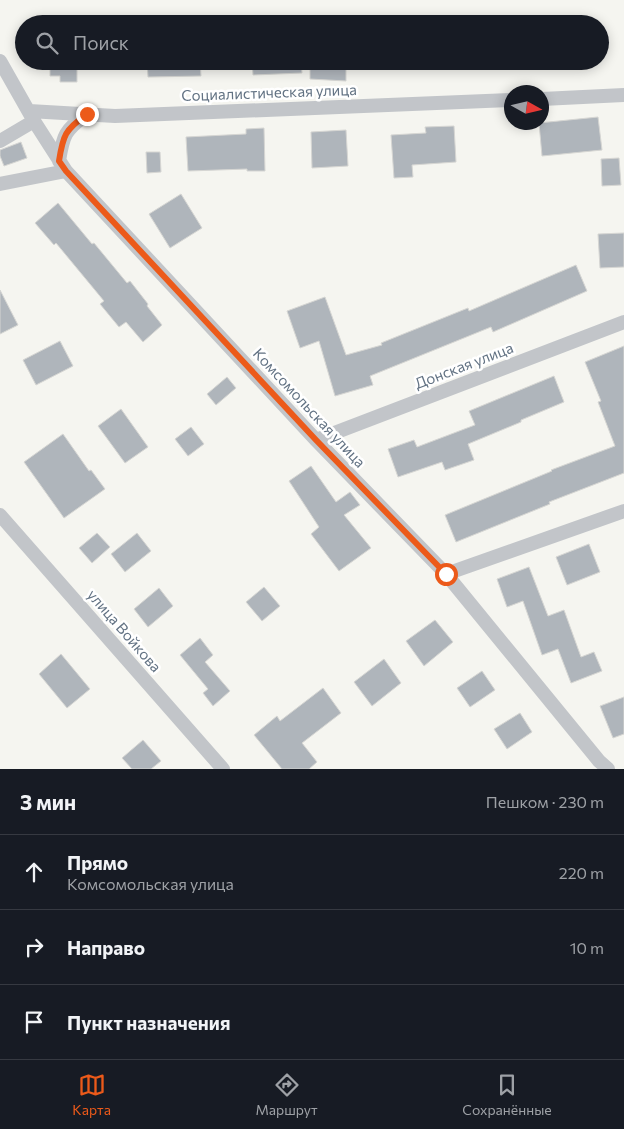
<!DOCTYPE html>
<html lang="ru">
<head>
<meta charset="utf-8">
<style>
	:root { --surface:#171b24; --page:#242831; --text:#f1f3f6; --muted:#9ea1a6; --line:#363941; --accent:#ec5a1a }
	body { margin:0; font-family:Commissioner,sans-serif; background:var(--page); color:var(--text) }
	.compass { position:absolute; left:504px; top:85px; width:45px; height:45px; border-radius:50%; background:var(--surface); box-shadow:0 2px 12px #0003; rotate:98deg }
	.stop { position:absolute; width:15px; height:15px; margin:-11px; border:4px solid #ec5a1a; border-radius:50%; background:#fff }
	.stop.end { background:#ec5a1a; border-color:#fff; box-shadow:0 1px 5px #0008 }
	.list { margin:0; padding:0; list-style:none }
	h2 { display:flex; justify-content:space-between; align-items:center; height:65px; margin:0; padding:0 20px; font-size:21px }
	h2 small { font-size:16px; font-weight:400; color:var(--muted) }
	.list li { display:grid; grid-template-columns:32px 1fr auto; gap:15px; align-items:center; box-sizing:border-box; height:75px; padding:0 20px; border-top:1px solid var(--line) }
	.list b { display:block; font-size:19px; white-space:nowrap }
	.list p { margin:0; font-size:16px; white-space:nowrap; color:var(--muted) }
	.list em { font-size:16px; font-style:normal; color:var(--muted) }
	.icon { flex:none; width:28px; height:28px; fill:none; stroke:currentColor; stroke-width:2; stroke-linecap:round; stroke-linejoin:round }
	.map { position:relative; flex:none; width:624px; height:769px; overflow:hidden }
	.search { position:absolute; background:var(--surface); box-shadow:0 2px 12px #0003; left:15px; right:15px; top:15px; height:55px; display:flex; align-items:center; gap:12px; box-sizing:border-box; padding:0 18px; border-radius:28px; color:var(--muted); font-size:19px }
	.sheet { height:290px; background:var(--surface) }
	nav { display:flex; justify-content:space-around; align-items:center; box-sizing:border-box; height:70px; border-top:1px solid var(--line); background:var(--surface); font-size:14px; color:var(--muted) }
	nav a { display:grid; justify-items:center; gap:2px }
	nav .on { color:var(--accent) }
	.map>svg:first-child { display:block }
</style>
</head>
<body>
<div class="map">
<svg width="624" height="769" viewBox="0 0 624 769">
	<rect width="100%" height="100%" fill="#f5f5f0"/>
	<path fill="#afb5bb" stroke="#d6d6d3" d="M50 61H77V82H60V76H50Z
		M147 61H200L201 76 148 77Z
		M252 61H301L302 73 253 75Z
		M310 61H346V81L310 79Z
		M598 117 602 150 542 156 539 123Z
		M454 126 456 162 412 165 413 177 394 178 391 135 426 133 425 127Z
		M264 128 265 171H247V169L188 171 186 137 246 134V129Z
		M346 130 348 166 312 168 311 132Z
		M21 142 27 158 4 166 0 156V150Z
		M146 152H160L161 172 147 173Z
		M619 158 621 185 602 186 601 159Z
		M181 194 202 228 170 248 149 214Z
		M58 203 92 244 94 243 127 283 130 281 148 304 147 306 162 325 143 342 126 322 119 327 100 304 104 301 56 243 54 245 35 223Z
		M624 233V267L600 268 598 234Z
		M576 265 587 291 493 332 491 327 370 376 373 385 335 396 319 341 300 348 287 311 325 297 346 355 382 345 381 343 468 308 469 311Z
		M0 290 18 325 0 334Z
		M60 341 73 366 36 385 23 360Z
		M624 346V473L549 502 550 504 456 542 445 515 552 471 551 470 615 446 598 402 601 401 585 362Z
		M554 376 564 402 521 420V422L468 444 474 460 445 470 442 462 398 477 388 449 414 440 417 447 475 425 469 411Z
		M227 377 236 388 216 405 207 394Z
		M121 409 148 447 125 463 98 426Z
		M191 427 204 444 188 456 175 439Z
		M63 434 89 471 91 470 105 489 64 518 24 462Z
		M311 466 336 502 350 492 360 505 344 515 371 548 339 571 311 534 319 527 289 481Z
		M97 533 110 547 92 563 79 548Z
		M137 533 151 551 125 572 111 554Z
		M589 544 600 572 567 585 556 557Z
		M529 567 548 616 564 610 581 657 594 652 602 671 571 683 558 649 542 655 523 601 507 607 497 579Z
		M264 587 280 606 262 621 246 602Z
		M159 588 173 606 148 627 134 609Z
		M435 620 453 642 424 666 406 641Z
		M200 638 213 655 205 662 230 691 213 706 203 693 208 689 180 655Z
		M61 654 90 689 67 708 39 674Z
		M384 659 401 683 372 706 354 682Z
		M482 671 495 690 470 707 457 688Z
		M323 688 341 713 302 743 317 762 309 769H282L254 735 277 716 280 721Z
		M624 697V734L613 738 600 706Z
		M520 713 532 732 507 749 494 729Z
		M143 740 161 761 151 769H132L122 758Z"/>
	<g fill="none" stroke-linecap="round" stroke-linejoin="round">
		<path stroke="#c2c5c9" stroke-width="14" d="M0 61 34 121 66 171 316 440 446 574 599 761 608 769
			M542 99 624 95
			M29 111 115 116 512 100
			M0 141 34 121
			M59 161C63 135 65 130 87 114
			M0 184 66 171
			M316 440 624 322
			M0 515 223 769
			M446 574 624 511"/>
	</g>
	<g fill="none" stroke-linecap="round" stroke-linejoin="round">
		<path stroke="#ec5a1a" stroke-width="6" d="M87 114C65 130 63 135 59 161L66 171 316 440 446 574"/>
	</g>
	<g text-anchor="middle" stroke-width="5" stroke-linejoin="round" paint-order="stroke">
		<g font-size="15" fill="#627283" stroke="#fff">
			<text transform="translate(269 93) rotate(-2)" y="5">Социалистическая улица</text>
			<text transform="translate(464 366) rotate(-21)" y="5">Донская улица</text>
			<text transform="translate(309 408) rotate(47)" y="5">Комсомольская улица</text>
			<text transform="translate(124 631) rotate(49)" y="5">улица Войкова</text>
		</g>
	</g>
</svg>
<svg class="compass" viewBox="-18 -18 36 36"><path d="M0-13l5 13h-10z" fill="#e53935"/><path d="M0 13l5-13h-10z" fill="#9ea1a6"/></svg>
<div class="stop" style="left:446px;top:574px"></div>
<div class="stop end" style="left:87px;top:114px"></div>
<div class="search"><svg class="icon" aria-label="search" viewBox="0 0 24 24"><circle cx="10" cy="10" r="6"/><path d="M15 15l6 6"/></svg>Поиск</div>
</div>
<section class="sheet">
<h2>3 мин<small>Пешком · 230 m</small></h2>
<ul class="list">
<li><svg class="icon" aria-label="ahead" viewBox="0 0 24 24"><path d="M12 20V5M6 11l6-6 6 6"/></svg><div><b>Прямо</b><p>Комсомольская улица</p></div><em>220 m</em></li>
<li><svg class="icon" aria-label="right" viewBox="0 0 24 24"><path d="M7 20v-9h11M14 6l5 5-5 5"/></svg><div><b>Направо</b></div><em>10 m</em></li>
<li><svg class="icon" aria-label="arrive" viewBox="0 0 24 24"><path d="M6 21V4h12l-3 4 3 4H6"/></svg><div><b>Пункт назначения</b></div></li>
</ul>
</section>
<nav>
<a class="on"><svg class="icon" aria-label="map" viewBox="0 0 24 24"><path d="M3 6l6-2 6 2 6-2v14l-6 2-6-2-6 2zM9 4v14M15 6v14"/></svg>Карта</a>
<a><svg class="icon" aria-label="directions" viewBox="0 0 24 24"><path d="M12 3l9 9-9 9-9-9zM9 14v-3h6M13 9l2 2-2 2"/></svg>Маршрут</a>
<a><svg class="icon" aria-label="saved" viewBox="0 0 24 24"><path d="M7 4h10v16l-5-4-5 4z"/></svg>Сохранённые</a>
</nav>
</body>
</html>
